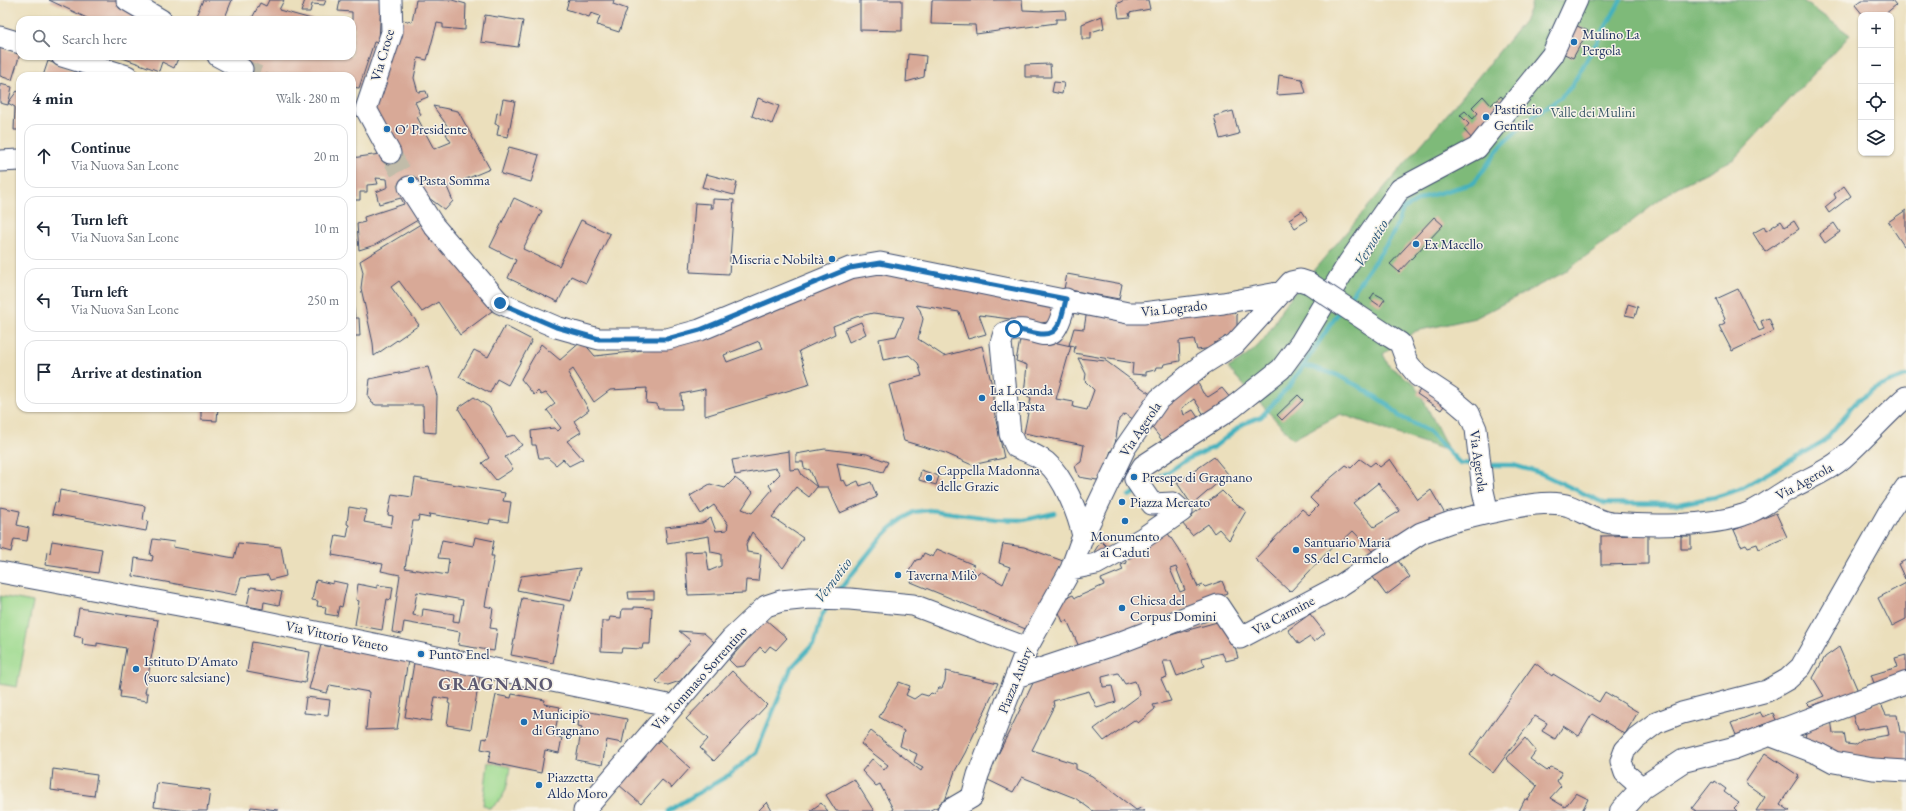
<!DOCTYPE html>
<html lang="en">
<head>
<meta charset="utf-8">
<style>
	:root { --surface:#fff; --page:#f2f2f3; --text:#1f2937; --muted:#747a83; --line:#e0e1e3 }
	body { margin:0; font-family:"EB Garamond",serif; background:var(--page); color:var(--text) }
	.controls { position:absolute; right:12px; top:12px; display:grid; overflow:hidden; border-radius:8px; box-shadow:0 1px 3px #0004 }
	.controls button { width:36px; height:36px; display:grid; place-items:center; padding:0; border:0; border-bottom:1px solid var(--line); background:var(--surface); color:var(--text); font:20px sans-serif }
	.stop { position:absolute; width:12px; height:12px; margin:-9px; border:3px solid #1f6fb2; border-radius:50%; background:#fff }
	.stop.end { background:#1f6fb2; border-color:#fff; box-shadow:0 1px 4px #0008 }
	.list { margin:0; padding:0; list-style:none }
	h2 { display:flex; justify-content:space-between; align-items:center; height:52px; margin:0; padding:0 16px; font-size:17px }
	h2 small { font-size:13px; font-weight:400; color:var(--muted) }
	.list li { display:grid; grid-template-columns:26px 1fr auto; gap:12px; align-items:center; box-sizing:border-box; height:64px; margin:0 8px 8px; padding:0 8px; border:1px solid var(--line); border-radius:12px }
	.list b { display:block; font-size:15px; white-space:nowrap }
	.list p { margin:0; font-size:13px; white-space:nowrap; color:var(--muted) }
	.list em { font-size:13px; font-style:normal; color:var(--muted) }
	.icon { flex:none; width:22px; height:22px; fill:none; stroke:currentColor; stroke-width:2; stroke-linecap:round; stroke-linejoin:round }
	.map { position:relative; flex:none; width:1906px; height:811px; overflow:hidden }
	.search { position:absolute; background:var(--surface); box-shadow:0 1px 3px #0004; left:16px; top:16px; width:340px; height:44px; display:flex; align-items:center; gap:10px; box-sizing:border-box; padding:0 14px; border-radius:12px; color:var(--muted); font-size:15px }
	.panel { position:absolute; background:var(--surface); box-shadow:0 1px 3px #0004; left:16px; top:72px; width:340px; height:340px; border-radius:12px }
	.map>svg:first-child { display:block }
</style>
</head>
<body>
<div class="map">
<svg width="1906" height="811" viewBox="0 0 1906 811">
	<rect width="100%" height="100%" fill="#f7f3e8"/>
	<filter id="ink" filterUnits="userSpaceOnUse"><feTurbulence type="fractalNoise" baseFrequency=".025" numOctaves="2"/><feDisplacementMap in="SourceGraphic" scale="8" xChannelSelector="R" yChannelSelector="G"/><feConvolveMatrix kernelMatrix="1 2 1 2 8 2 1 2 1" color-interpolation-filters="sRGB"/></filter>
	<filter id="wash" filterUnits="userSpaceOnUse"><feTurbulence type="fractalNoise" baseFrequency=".012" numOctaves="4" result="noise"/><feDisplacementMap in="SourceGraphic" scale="16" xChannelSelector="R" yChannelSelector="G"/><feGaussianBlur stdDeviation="0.9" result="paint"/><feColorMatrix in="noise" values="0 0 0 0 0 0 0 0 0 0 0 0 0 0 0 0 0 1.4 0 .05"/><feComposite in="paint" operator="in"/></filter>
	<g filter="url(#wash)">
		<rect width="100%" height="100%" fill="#ebdfbc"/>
		<path fill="#9dda8e" stroke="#5c8476" d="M0 596 33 602 17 687 0 684Z
			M488 762 510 767C507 787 507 796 490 809L483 805Z"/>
		<path fill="#7eba79" stroke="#4c746c" d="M1533 0H1802L1850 35 1734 159 1677 187 1565 272 1475 318 1416 331 1383 354 1389 366 1416 385 1449 451 1403 436 1341 414 1293 439 1228 368C1260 349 1267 338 1284 305L1460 99 1525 20Z"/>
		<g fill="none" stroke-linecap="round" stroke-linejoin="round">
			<path stroke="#42b1bd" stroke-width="4.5" d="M1347 301 1392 236 1403 209 1425 197 1474 183 1503 143 1536 114 1560 98 1571 87 1621 0
				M1304 365 1337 375 1360 387 1390 406 1399 416 1428 431 1460 463 1474 464
				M1486 465H1513L1540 473 1604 503 1678 504 1715 497 1740 489 1824 441 1858 400 1878 387 1906 376
				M1146 487 1186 460 1214 447 1243 424 1261 417 1291 384 1340 310
				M1129 496 1138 491
				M837 593 879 540 891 528 913 512 929 510 996 519 1024 520 1055 513
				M668 811 729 775 756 753 791 668 815 642 822 615 829 605"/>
		</g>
		<g id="blocks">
			<path fill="#d8a997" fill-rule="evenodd" d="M49 0H119L155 20H91Z
				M203 0H232L224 20H194Z
				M269 0H284L279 10 315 20H251L260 3 266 6Z
				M305 0H326L324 5 312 4 310 12H301Z
				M340 0H381L379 43 374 42 359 88 352 87V76H277L266 74V76H244L234 56H352V39H353L355 27 352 26V12L338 11Z
				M416 0H452L466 4 465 30 443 28V24L437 23 427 60 418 58 414 78 418 92 426 91 428 97 415 102 421 115 417 117 434 149 451 142 446 134 451 131 433 106 458 111 490 169 447 187 453 201 445 210 421 192 423 217 375 245 359 250 357 224 365 222 364 217 404 204 401 198 379 204 376 192 388 187 387 179 376 178 378 184 367 185V192H360V200H352V158L394 152 370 101 398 19 412 22Z
				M569 0H614L613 4 627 9 619 32 597 25 600 16 591 13 589 17 566 9Z
				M860 0H902V31L860 30Z
				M932 0H1022L1023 10 1044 11 1065 10 1066 19H1056V23L976 34 975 25 931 24Z
				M1124 0H1148L1150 9 1129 13 1130 17 1119 18 1117 4Z
				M1862 0H1892L1896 5 1884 15H1863L1855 5Z
				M485 15 523 21 518 47 481 42Z
				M1102 16 1104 28 1091 32V39H1082V24Z
				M1575 25 1588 31 1573 58 1560 52Z
				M0 48 20 54 12 80 0 76Z
				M908 54 926 56 924 77 906 82Z
				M117 56H179L174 68 162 62 159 71Z
				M48 61 88 76H43Z
				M1050 64 1051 77H1025V65Z
				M1279 75 1302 79 1306 93 1277 95Z
				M1054 82 1064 83 1062 94 1052 92Z
				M0 84 12 87 8 105 0 103Z
				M17 91 20 93V130H14L15 107 8 103Z
				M1483 96 1491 105 1501 96 1509 105 1473 140 1464 130 1469 124 1460 115 1465 111 1473 119 1478 113 1472 107Z
				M758 98 779 106 772 124 752 116Z
				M503 99 515 101 508 137 497 135 499 125 495 124 497 113 500 114Z
				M1233 111 1239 134 1220 139 1214 116Z
				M509 147 539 155 531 182 501 174Z
				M706 174 737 182 734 195 702 187Z
				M1844 186 1851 196 1829 213 1825 207 1836 198 1834 194Z
				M514 198 542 211 523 249 559 266 581 220 610 234 586 283 571 276 558 302 508 278 516 260 490 247Z
				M713 199 734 200 729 274 690 272 695 203 711 204 710 208H713Z
				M1906 210V245L1904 246 1888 222Z
				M1302 211 1308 220 1295 228 1289 219Z
				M1434 217 1443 225 1399 272 1390 264Z
				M1781 221 1785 227 1794 221 1799 229 1765 252 1753 233 1764 227 1766 231Z
				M424 222 496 308 460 335 438 302 422 312 399 281 391 287 419 325 374 356 373 343 361 288 363 272 360 261Z
				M1834 223 1840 232 1825 243 1819 234Z
				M880 270 1051 304 1057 310 1054 321 1041 323 979 315 986 334 968 339 959 312 916 305 920 310 923 319 918 339 944 356 982 346 993 389V406L1004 458 972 465 945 453 904 441 889 385 922 376 918 363 909 355 883 360 879 339 896 336 904 317 873 313 856 317 833 326 835 334 799 351 810 384 705 416V389L681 394 682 409H658L657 404 646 403 647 388 610 390 594 402 573 369 568 373 589 410 574 421 581 432 567 441 583 459 569 466 563 459 556 465 548 458H539L536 445H532L531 431 554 428 558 431 561 428 547 410 555 404 546 393 541 395 538 391 534 395 521 379 541 344 560 360 582 341 595 356 631 352 686 341 818 289ZM759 341 762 349 727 362 724 355Z
				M1067 274 1122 284 1119 299 1064 289Z
				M1738 289 1759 331 1764 329 1761 321 1769 318 1774 331 1732 351 1719 326 1725 323 1723 320 1725 318 1716 299Z
				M1374 293 1385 299 1380 306 1370 299Z
				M352 295 355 318H359L360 336H352Z
				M1628 304 1638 307 1635 317 1625 315Z
				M1229 307 1237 315V326L1232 335 1224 337 1223 341 1214 343 1213 348 1197 350 1194 339 1179 341 1180 361 1164 364 1163 367H1156L1155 370 1146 372V375L1132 374 1133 363 1074 353 1075 346 1069 345 1074 328 1084 329 1087 310Z
				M861 322 866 334 849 342 844 329Z
				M505 326 532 340 508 385 497 379 490 393 459 377 474 350 488 357Z
				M1021 335 1071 346 1056 399 1074 402 1073 407 1087 410 1094 390 1085 381 1086 374 1078 358 1106 361 1153 396 1136 421 1125 414 1119 419 1114 451 1111 450 1104 477 1097 480 1079 477 1075 466 1081 462 1084 445 1024 433 1031 398 1024 394 1027 365 1016 361Z
				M428 367 437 396 436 433 424 432 423 405H376L372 403 368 396 370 379Z
				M1206 370 1209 374 1198 383 1203 393 1208 397 1222 388 1231 399 1206 418 1194 399 1182 408 1184 415 1193 410 1201 422 1165 444 1149 424 1192 379Z
				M1423 386 1446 403 1441 410 1417 394Z
				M1298 395 1303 400 1282 420 1277 415Z
				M474 397 489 407 507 437 514 435 522 445 505 457 513 469 496 480 482 463 489 458 458 408Z
				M201 408H218L217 421 201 420Z
				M825 449 867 454 888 462 883 472 869 468 837 463 841 481 844 480 847 486 858 481 860 486 871 482 877 497 840 513 828 487H817L810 470 804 468 803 462H796V454Z
				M789 451 790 470 799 469 802 475 817 487 809 497 796 487 772 517 803 538 783 568 752 532 746 544 747 552 761 554 758 581 746 580 745 593 688 595 685 552 706 551 709 571 721 566V554L711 552 709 536 667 543 665 527 702 523 711 518 716 531 727 530 728 524 714 505 701 514 690 496 710 484 725 488 735 478 753 492 742 509 752 513 772 490 769 485 780 474 776 468 735 475 732 460Z
				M1214 457 1228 474 1192 505 1177 483Z
				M1360 459 1370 466 1375 462 1380 467 1390 459 1418 500 1431 490 1445 514 1431 521 1430 517 1374 553 1353 531 1339 544 1337 542 1290 592 1255 559 1302 509 1309 515 1318 506 1310 498 1320 487 1346 465 1351 468ZM1378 483 1400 511 1374 527 1353 503Z
				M921 470 939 476 936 485 919 480Z
				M415 478 505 493 503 501 511 502 508 522 490 519 489 524 430 514 429 518 419 516 418 521H413L405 568 447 575 449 559 438 558 442 540 473 546 475 537 494 541 491 556H494L485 606 493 608 490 628 497 629 494 651 458 645 460 632 404 622 402 634 392 632 400 575 381 571 383 564 332 555 336 535 347 537 349 525 347 524 349 507 367 510 364 522 391 527 393 516 388 515 392 494 412 497ZM417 592 463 600 459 622 453 621 454 614 423 609 422 617 413 615Z
				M60 490 145 506 143 520 148 521 146 531 52 514 55 502 58 503Z
				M1222 491 1234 503 1246 511 1229 540 1219 529 1214 533 1208 524 1192 535 1182 523Z
				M0 507 20 511 17 525 29 528 27 541 14 539 11 552 0 549Z
				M1776 513 1787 537 1759 549 1757 544 1748 547 1746 544 1741 546 1734 530Z
				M1167 532 1187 562 1198 587 1203 585 1205 587 1222 581 1227 593 1080 649 1067 620 1063 622 1055 603 1073 595 1075 598 1104 585 1101 579 1123 570 1121 565 1127 563 1122 555ZM1176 567 1185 590 1180 592 1170 569Z
				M1648 535V564L1601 565V536Z
				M1681 536H1691V549H1681Z
				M153 539 174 542 173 547 234 558 238 543 281 547 286 576 270 580 268 575 241 578 236 595 133 576 135 558 152 561 153 556 150 555Z
				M52 541 102 549 98 573 45 565 47 552 50 553Z
				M1101 541 1109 549 1092 555Z
				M1003 544 1024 547 1063 561 1028 630 911 582 914 573 909 571 916 560 921 559 924 553 933 557 937 549 974 565 971 573 977 574 980 571 1003 584 1010 567 999 563Z
				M1394 555 1410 577 1386 595 1370 573Z
				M1906 560V578L1905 579 1898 564Z
				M580 568 571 601 517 590 521 576Z
				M316 580 333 584V581L347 584 342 607 339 606 337 616 325 614 326 607 317 606 318 601 312 600Z
				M1906 583V619L1892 626 1878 598Z
				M358 584 377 588V585L393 587 391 600 387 599 382 630 355 625 359 601 356 600Z
				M251 587 282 592 279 605 264 602 263 609 247 606Z
				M654 591V599H629L628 592Z
				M522 598 564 605 553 663 511 655Z
				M634 607 652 608 650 644H643L642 649 622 648 621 652 601 651 602 621H609L610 617 621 618 622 609H634Z
				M79 608 158 620 145 693H148L147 701 120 697 121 690H119L126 648 97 643V646L82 644 83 638 74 636Z
				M1310 614 1325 633 1314 642 1310 637 1299 644 1288 630Z
				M765 619 787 638 776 650 770 646 765 652 760 647 744 666 736 667 729 660Z
				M1228 619 1238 658 1226 661 1222 653 1201 658 1205 666 1177 676 1171 661H1163L1167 677 1161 679 1171 701 1153 705 1155 709 1138 723 1134 720 1104 741 1094 729 1140 695 1135 681 1125 684 1118 673 1102 677 1103 687 1112 686 1116 702 1097 708 1089 691 1053 701 1054 706 1032 750 1076 764V769L1092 776 1136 810 1141 808 1145 811H1093L1075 798 1022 777 1013 792 986 779 1034 681 1083 666 1174 634Z
				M679 631 704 633 714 642 680 681 668 685 659 684 656 681 691 641Z
				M252 642 310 652 305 683 247 672Z
				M321 645 408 660 397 729 366 730 369 692 330 685 327 693 309 689Z
				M1839 647 1858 691 1810 706 1807 703 1824 696 1813 678 1825 657Z
				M1906 655V672L1874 683 1871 675 1898 667 1895 658Z
				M414 663 480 675 471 729 447 725 450 704 448 703 449 699 435 697 431 721 405 717Z
				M1535 663 1552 676 1553 674 1599 702 1605 692 1638 712 1625 734 1592 714 1579 736 1563 726 1555 739 1542 731 1547 723 1535 716 1493 773 1470 755Z
				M732 671 767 705 714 761 700 748 708 739 686 719Z
				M946 671 998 683 965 753 955 771 944 804 928 811H890L893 809 880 784 876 786 862 771 872 759 884 770 888 765 861 744 871 731 921 771 923 767 914 762 917 754 900 746 904 731 879 717 899 682 910 686 906 695 914 699 921 694 928 696 931 693 934 694 939 688H942L945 681Z
				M512 694 545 700 544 704 560 707 554 736 562 738 559 753 545 750 541 773 488 762 491 751 481 749 483 738 487 739 496 695 511 698Z
				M306 697 330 700 328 715 304 713Z
				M1880 702 1886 715H1897L1900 732H1906V763L1805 748 1806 728 1831 719 1833 733H1844L1846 744 1855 745 1864 739 1889 735 1887 725 1857 730 1852 713Z
				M580 710 627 719 622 743 607 740 602 765 576 760 582 727 578 726Z
				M1760 712 1763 717 1773 713 1776 720 1736 735 1731 723Z
				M1525 738 1536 751 1530 759 1547 771 1551 767 1562 772 1557 781 1561 786 1550 798 1565 807 1576 793 1588 799 1582 811H1519L1525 799 1528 800 1537 786 1506 759Z
				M659 740 690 768 672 788 662 780 641 804 619 785Z
				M1765 753 1799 776 1780 804 1790 811H1756L1765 797 1745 783Z
				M53 769 97 775 94 796 51 790Z
				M854 779 874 811H836L826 795Z
				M1715 781 1726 789 1724 792 1739 803 1734 808 1737 811H1696L1692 808 1712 782 1714 783Z
				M157 783 210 790 207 811H187L154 807Z
				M767 802 772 811H758Z
				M821 803 828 811H810Z
				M251 807 278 810V811H250Z"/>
		</g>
	</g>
	<g filter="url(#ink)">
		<use href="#blocks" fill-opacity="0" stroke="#3a496c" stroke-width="1"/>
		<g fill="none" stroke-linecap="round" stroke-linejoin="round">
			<path stroke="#c1bca9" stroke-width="21" stroke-dasharray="21 10" stroke-linecap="butt" d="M242 69 258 76
				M390 153 409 187"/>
			<defs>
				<path id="minor" d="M127 0 161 20
					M0 37 20 43
					M62 56 127 76
					M218 56 242 69
					M390 153 366 109 392 32 391 0
					M0 161 20 160
					M409 187 434 226 500 303 556 327 599 339H667L700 330 850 268 880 263 1128 313H1143L1223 303 1283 292
					M1066 299C1052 363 1039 318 1004 333L1001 343 1010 434 1016 447C1026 451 1037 455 1046 462 1064 477 1078 514 1083 536
					M1389 336 1400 343 1407 362 1418 376 1450 397 1469 413 1476 429 1483 491 1488 513C1508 509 1549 498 1569 506 1583 511 1595 521 1611 523 1648 526 1708 527 1743 515 1760 510 1775 496 1791 488 1809 478 1827 472 1843 458 1865 439 1884 416 1906 397
					M1071 569 1096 564 1143 538 1182 511 1173 503 1152 504 1135 479 1143 466 1232 408 1281 369 1301 342 1349 262 1400 189 1477 148 1552 55 1577 0
					M0 572 238 616 673 706
					M1016 677 1116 644 1218 605 1240 638 1341 585 1421 533 1451 522 1488 513
					M1769 735 1819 754 1834 762 1873 769 1906 771
					M1642 788 1625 773 1621 761 1625 750 1636 738 1656 723 1682 713 1767 691 1788 679 1801 667 1890 510 1906 487
					M584 811 731 639 766 606 781 601 810 598 850 599 913 605 1027 648
					M948 811 972 797 978 775 1027 648 1071 569 1083 536 1125 448 1159 399 1203 364 1235 344 1291 282 1300 280 1309 283"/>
				<path id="major" d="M1621 811 1642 788 1683 761 1734 748 1906 683"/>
			</defs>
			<use href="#minor" stroke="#3a496c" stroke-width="23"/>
			<use href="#major" stroke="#3a496c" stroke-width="24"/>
			<use href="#minor" stroke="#fff" stroke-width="21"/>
			<use href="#major" stroke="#fff" stroke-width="22"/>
			<defs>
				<path id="minor-bridge" d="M1309 283 1389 336"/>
			</defs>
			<use href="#minor-bridge" stroke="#3a496c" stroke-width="23" stroke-linecap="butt"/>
			<use href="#minor-bridge" stroke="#fff" stroke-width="21"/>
		</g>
	</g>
	<g fill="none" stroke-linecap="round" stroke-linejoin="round" filter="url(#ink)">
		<path stroke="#1f6fb2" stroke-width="5" d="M500 303 556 327 599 339H667L700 330 850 268 880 263 1066 299C1057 341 1053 337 1014 329"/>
	</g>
	<g fill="#1f6fb2" stroke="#f7f3e8" stroke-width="1.5">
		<circle cx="1574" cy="42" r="4"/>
		<circle cx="1486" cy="117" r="4"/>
		<circle cx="387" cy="129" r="4"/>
		<circle cx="411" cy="180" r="4"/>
		<circle cx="1416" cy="244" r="4"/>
		<circle cx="832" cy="259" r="4"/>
		<circle cx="982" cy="398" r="4"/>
		<circle cx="1134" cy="477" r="4"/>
		<circle cx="929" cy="478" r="4"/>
		<circle cx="1122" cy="502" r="4"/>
		<circle cx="1125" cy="521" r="4"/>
		<circle cx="1296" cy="550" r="4"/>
		<circle cx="898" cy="575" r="4"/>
		<circle cx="1122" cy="608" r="4"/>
		<circle cx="421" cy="654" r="4"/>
		<circle cx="136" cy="669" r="4"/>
		<circle cx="524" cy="722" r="4"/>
		<circle cx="539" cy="785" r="4"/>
	</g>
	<g text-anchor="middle" stroke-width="3" stroke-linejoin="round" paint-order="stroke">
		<g font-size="14" fill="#1b2f5e" stroke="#f7f3e8" text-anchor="start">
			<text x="1582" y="39">Mulino La<tspan x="1582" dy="16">Pergola</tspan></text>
			<text x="1494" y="114">Pastificio<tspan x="1494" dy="16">Gentile</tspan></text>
			<text x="395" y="134">O' Presidente</text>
			<text x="419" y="185">Pasta Somma</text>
			<text x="1424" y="249">Ex Macello</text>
			<text x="824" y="264" text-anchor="end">Miseria e Nobiltà</text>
			<text x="990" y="395">La Locanda<tspan x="990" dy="16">della Pasta</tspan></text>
			<text x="937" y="475">Cappella Madonna<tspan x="937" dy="16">delle Grazie</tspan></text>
			<text x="1142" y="482">Presepe di Gragnano</text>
			<text x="1130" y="507">Piazza Mercato</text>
			<text x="1125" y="541" text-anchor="middle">Monumento<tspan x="1125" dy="16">ai Caduti</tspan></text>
			<text x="1304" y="547">Santuario Maria<tspan x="1304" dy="16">SS. del Carmelo</tspan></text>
			<text x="906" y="580">Taverna Milò</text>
			<text x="1130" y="605">Chiesa del<tspan x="1130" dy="16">Corpus Domini</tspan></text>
			<text x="429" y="659">Punto Enel</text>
			<text x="144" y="666">Istituto D'Amato<tspan x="144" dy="16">(suore salesiane)</tspan></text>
			<text x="532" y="719">Municipio<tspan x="532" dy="16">di Gragnano</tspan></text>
			<text x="547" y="782">Piazzetta<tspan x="547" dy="16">Aldo Moro</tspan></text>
		</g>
		<g font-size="14" fill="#1b2f5e" stroke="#f7f3e8">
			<text transform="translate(382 55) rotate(-74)" y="5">Via Croce</text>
			<text transform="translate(1174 308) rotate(-6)" y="5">Via Logrado</text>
			<text transform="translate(1140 429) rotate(-56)" y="5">Via Agerola</text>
			<text transform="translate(1479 461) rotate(82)" y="5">Via Agerola</text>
			<text transform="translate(1804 481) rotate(-29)" y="5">Via Agerola</text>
			<text transform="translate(1283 615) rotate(-28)" y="5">Via Carmine</text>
			<text transform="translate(337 636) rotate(12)" y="5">Via Vittorio Veneto</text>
			<text transform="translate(699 678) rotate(-48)" y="5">Via Tommaso Sorrentino</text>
			<text transform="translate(1015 680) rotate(-68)" y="5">Piazza Aubry</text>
		</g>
		<g font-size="14" fill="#3c5a6a" stroke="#f7f3e8">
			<text x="1593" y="117">Valle dei Mulini</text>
		</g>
		<g font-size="15" font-style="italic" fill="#27567a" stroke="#f7f3e8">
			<text transform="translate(1371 243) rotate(-59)" y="5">Vernotico</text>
			<text transform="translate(833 580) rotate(-53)" y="5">Vernotico</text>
		</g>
		<g font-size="18" font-weight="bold" letter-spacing="1" fill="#5d5a72" stroke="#f7f3e8">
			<text x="496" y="690">GRAGNANO</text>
		</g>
	</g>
</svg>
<div class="controls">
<button>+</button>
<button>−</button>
<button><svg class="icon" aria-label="locate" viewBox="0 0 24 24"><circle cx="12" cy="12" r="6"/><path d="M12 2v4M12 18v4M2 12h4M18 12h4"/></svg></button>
<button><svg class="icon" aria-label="layers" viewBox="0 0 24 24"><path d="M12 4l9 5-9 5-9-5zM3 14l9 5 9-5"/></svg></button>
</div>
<div class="stop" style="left:1014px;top:329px"></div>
<div class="stop end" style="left:500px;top:303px"></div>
<div class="search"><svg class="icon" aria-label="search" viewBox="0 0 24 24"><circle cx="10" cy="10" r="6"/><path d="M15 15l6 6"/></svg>Search here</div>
<section class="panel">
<h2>4 min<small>Walk · 280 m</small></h2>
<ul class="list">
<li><svg class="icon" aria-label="ahead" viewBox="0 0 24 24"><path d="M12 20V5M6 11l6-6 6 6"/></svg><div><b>Continue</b><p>Via Nuova San Leone</p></div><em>20 m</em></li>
<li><svg class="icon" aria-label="left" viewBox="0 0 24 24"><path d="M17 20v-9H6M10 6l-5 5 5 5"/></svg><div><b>Turn left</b><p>Via Nuova San Leone</p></div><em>10 m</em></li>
<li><svg class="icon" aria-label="left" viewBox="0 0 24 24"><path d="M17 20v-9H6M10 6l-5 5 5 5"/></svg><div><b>Turn left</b><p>Via Nuova San Leone</p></div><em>250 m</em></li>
<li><svg class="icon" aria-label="arrive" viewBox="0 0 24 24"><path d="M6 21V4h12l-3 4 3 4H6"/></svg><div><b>Arrive at destination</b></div></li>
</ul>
</section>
</div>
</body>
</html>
